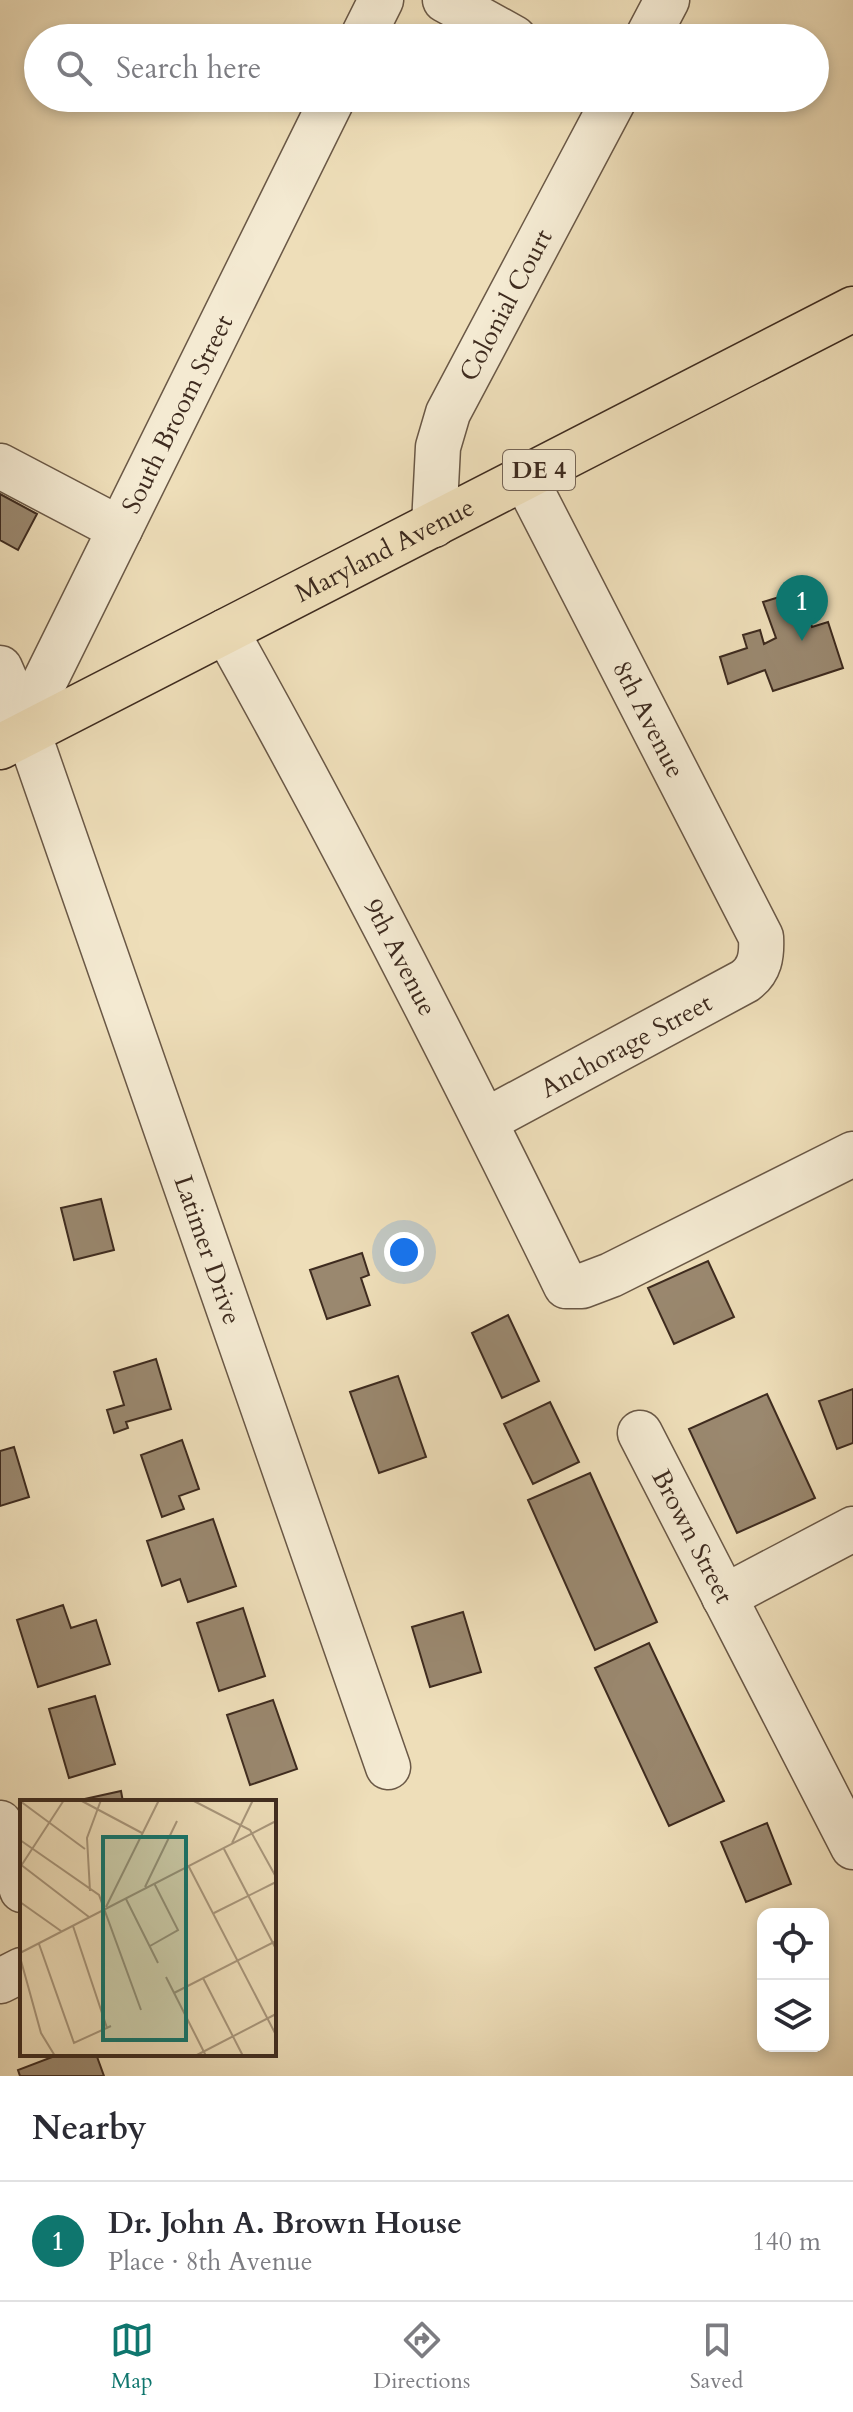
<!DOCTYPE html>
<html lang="en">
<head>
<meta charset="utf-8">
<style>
	:root { --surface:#fff; --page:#f2f2f3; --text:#2b2b33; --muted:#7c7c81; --line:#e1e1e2; --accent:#0f766e }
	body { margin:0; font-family:Cardo,serif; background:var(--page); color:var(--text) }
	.controls { position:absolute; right:24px; bottom:24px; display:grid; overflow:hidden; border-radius:16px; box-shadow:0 4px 12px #0003 }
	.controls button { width:72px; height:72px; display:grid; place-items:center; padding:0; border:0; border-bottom:2px solid var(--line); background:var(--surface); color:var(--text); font:40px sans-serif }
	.you { position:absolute; left:404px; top:1252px; width:28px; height:28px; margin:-20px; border:6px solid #fff; border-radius:50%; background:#1a73e8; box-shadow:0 0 0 12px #1a73e833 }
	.badge { display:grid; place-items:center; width:52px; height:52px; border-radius:50%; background:var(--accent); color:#fff; font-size:26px; font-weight:700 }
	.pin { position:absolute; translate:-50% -66px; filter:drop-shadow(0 2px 4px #0008) }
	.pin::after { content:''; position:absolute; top:42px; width:28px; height:24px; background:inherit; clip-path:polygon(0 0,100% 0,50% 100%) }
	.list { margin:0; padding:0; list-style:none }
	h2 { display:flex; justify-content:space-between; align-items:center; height:104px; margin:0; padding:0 32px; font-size:34px }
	h2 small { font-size:26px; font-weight:400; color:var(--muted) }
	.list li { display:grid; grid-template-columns:52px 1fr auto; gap:24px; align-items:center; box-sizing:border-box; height:120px; padding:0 32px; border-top:2px solid var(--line) }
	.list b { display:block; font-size:30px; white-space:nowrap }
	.list p { margin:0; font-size:26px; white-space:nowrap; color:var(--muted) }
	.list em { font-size:26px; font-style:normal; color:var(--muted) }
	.icon { flex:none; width:44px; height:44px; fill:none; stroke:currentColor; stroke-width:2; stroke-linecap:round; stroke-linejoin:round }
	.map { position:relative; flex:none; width:853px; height:2076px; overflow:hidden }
	.search { position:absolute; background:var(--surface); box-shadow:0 4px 12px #0003; left:24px; right:24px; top:24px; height:88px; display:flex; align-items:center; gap:20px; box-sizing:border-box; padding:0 28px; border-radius:44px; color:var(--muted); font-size:30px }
	.sheet { height:224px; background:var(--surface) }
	nav { display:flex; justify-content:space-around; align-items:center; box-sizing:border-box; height:112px; border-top:2px solid var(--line); background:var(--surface); font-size:22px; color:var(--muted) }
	nav a { display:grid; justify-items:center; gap:4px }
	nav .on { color:var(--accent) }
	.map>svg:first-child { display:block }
</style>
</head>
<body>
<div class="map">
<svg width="853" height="2076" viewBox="0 0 853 2076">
	<rect width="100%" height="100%" fill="#eedeb9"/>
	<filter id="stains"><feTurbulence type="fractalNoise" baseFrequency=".0025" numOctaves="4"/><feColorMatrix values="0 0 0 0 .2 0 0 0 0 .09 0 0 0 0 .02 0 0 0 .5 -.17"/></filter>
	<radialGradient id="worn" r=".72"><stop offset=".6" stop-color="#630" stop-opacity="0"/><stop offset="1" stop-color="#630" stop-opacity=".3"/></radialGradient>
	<path fill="#9a886f" stroke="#3e2b1f" stroke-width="2" d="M0 494 37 514 18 550 0 540Z
		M799 591 812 627 828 622 843 668 773 691 765 670 728 684 720 657 747 648 743 635 760 630 764 644 776 638 763 602Z
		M101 1199 114 1250 74 1260 61 1208Z
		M362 1253 369 1275 361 1278 370 1305 327 1319 310 1270Z
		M708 1261 734 1317 674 1344 648 1288Z
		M508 1315 539 1381 502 1398 472 1333Z
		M156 1359 171 1409 126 1422 128 1428 114 1433 107 1410 124 1405 114 1372Z
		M398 1376 426 1457 379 1473 350 1392Z
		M853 1389V1443L837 1449 819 1401Z
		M767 1394 815 1498 737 1533 689 1429Z
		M550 1402 579 1462 533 1484 504 1424Z
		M182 1440 199 1489 179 1496 184 1509 162 1517 141 1455Z
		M14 1447 29 1497 0 1506V1451Z
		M590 1473 657 1622 595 1650 528 1500Z
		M213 1519 236 1586 188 1602 180 1579 162 1586 147 1541Z
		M63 1605 71 1628 96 1620 110 1664 38 1687 17 1620Z
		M243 1608 265 1676 219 1691 197 1623Z
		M463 1612 481 1672 430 1687 412 1627Z
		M649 1643 724 1801 669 1826 595 1668Z
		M95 1696 115 1764 69 1778 49 1709Z
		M273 1700 297 1769 250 1785 227 1715Z
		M121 1791 123 1802H71Z
		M767 1823 791 1884 746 1902 721 1842Z
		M60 2054H96L104 2076H20L18 2070Z"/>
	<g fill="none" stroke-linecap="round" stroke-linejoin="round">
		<defs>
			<g id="minor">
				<path d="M445 0 514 38"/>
				<path d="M362 38 381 0"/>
				<path d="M647 38 667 0"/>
				<path d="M0 466 120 529"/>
				<path id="s1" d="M434 525 438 447 448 413 615 98"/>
				<path id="s2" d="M226 631C346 846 458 1065 566 1286H582L611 1275 853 1154"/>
				<path id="s3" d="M0 668 28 732 388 1767"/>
				<path id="s4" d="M28 732 34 703 333 98"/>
				<path id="s5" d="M485 1121 745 981C760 970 762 956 761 937L525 478"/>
				<path id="s6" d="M640 1433 853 1847"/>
				<path d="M724 1597 853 1529"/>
				<path d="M0 1823 22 1890"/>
				<path d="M0 1981 22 1970"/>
			</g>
			<g id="major">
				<path id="s7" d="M0 747 853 309"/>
			</g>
		</defs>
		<use href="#minor" stroke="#6a5846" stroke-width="47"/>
		<use href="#major" stroke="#3e2b1f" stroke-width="47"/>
		<use href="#minor" stroke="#f4ead2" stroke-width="44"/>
		<use href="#major" stroke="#eedeb9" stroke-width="44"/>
	</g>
	<g text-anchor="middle" stroke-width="6" stroke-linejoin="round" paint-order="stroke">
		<rect fill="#f4ead2" stroke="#756455" stroke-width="2" x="503" y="450" width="72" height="40" rx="6"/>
		<g font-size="24" font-weight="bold" fill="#3e2b1f">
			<text x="539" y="478">DE 4</text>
		</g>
		<g font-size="26" fill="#3e2b1f" stroke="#f4ead2">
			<text dy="9" stroke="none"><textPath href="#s1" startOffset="236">Colonial Court</textPath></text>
			<text dy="9" stroke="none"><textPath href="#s4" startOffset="352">South Broom Street</textPath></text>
			<text dy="9" stroke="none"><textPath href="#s7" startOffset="432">Maryland Avenue</textPath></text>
			<text transform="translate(649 719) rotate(63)" y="9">8th Avenue</text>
			<text dy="9" stroke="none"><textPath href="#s2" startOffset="370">9th Avenue</textPath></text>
			<text dy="9" stroke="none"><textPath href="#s5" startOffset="160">Anchorage Street</textPath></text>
			<text dy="9" stroke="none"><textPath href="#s3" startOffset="618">Latimer Drive</textPath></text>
			<text dy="9" stroke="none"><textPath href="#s6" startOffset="116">Brown Street</textPath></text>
		</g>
	</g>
	<g transform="translate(20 1800)">
		<rect width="256" height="256" fill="#eedeb9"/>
		<path fill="none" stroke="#a8967b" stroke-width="2" d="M60 0 122 33M172 0 230 30 256 77M0 1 65 49M0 40 79 95 121 210M212 43 233 0M204 49 256 149M0 64 69 117M1 66 44 0M169 67 256 235M125 87 157 21M70 91 67 38 81 0M106 99 138 163M0 102 41 131M86 107 139 0M194 113 256 82M53 126 87 228M19 144 54 243 91 226M130 146 158 130 134 83M0 153 256 21M0 157 21 233 35 256M146 177 186 256M183 178 223 256M154 193 256 141M175 256 256 214"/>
		<path fill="#0f766e" fill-opacity="0.15" stroke="#0f766e" stroke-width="4" d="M83 37H166V240H83Z"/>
		<rect width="256" height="256" fill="none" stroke="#3e2b1f" stroke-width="4"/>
	</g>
	<rect width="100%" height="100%" filter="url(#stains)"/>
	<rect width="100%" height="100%" fill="url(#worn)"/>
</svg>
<div class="controls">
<button><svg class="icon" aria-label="locate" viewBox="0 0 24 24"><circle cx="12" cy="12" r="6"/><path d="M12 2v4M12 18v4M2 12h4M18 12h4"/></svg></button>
<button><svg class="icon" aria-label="layers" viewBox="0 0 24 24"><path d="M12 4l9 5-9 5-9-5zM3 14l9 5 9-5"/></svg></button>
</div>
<div class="you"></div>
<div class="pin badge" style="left:802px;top:641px">1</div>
<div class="search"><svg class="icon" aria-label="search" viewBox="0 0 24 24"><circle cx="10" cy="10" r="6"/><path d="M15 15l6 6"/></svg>Search here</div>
</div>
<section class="sheet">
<h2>Nearby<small></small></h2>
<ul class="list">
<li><span class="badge">1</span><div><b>Dr. John A. Brown House</b><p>Place · 8th Avenue</p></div><em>140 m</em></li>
</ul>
</section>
<nav>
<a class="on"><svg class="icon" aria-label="map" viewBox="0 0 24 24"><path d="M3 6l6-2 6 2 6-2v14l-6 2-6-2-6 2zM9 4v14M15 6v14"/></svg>Map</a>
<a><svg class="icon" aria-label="directions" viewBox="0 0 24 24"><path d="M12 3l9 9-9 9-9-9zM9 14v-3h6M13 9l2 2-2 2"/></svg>Directions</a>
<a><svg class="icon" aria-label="saved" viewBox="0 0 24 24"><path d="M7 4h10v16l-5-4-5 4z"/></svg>Saved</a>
</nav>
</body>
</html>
